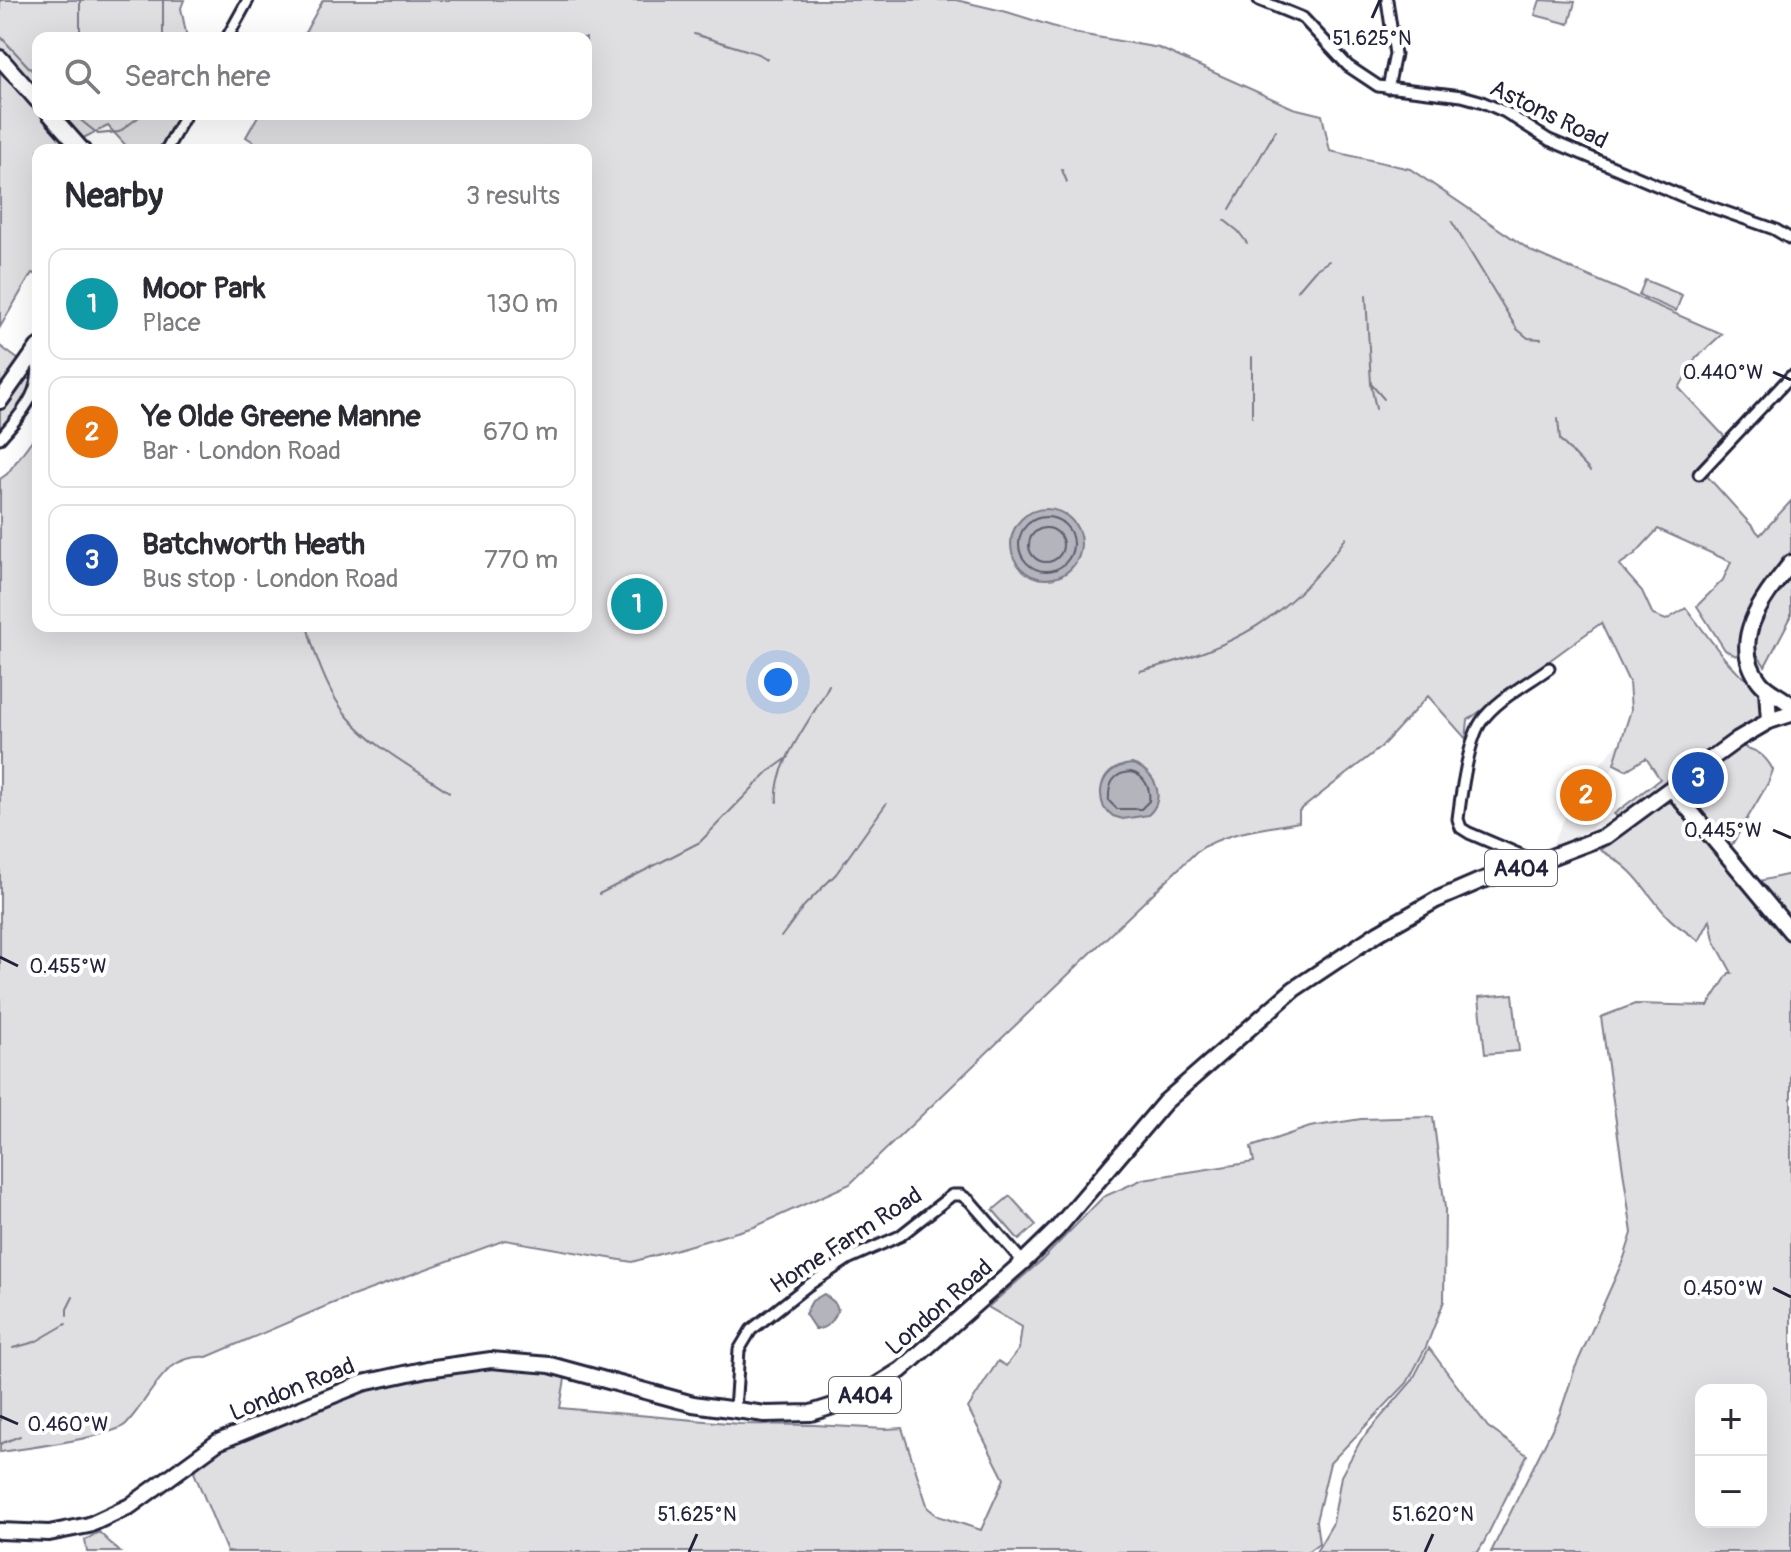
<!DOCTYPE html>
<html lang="en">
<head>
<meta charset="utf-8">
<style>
	:root { --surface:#fff; --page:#f7f7f7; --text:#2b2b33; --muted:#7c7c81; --line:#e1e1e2; --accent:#1f6fb2 }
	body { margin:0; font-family:Pangolin,sans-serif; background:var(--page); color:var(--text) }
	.controls { position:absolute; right:24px; bottom:24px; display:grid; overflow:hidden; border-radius:16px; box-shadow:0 8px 32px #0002 }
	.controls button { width:72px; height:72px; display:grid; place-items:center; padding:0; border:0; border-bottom:2px solid var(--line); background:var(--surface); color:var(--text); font:40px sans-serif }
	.you { position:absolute; left:778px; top:682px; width:28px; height:28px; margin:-20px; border:6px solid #fff; border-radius:50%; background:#1a73e8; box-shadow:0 0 0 12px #1a73e833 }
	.badge { display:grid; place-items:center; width:52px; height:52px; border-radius:50%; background:var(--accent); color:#fff; font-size:26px; font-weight:700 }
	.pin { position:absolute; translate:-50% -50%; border:4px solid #fff; box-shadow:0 2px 8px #0006 }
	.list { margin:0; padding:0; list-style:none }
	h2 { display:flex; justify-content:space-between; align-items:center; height:104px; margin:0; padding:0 32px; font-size:34px }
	h2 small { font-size:26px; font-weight:400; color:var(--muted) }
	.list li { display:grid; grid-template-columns:52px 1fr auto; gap:24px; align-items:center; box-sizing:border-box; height:112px; margin:0 16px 16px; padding:0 16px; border:2px solid var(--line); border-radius:16px }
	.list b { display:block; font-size:30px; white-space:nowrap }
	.list p { margin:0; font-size:26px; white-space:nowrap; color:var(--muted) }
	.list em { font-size:26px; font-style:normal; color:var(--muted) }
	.icon { flex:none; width:44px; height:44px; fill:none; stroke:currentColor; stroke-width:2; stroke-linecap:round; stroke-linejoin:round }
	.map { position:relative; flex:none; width:1791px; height:1552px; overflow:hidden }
	.search { position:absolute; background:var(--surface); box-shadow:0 8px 32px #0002; left:32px; top:32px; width:560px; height:88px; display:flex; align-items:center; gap:20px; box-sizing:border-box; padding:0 28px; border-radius:16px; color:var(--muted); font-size:30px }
	.panel { position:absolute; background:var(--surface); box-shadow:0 8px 32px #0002; left:32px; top:144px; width:560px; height:488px; border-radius:16px }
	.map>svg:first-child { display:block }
</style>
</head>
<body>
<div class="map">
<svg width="1791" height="1552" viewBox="0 0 1791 1552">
	<rect width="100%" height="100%" fill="#fff"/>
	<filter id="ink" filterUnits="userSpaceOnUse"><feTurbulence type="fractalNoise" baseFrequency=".0125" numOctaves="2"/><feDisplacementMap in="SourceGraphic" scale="16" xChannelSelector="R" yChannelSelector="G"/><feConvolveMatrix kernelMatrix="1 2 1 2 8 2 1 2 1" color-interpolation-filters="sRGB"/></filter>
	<g filter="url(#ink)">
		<path fill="#eeeef1" d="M1620 742 1619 753 1598 800 1596 823 1591 829 1551 847 1580 786Z"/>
		<path fill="#dfdfe2" stroke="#80808e" stroke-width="2" fill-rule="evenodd" d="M0 0H184L181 8 187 38H38V101L0 58Z
			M323 0H956L1007 12 1074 33 1159 48 1293 108 1322 115 1330 151 1410 169 1533 252 1722 334 1696 358 1679 388 1725 437 1698 466 1760 535 1791 501V551L1748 612 1743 625 1740 651 1736 656 1725 650 1697 606 1723 580 1731 562 1658 529 1635 554 1619 565 1642 591 1653 615 1666 620 1686 608 1725 659 1738 673 1757 686 1761 694 1760 718 1622 820 1614 814 1660 779 1646 758 1626 770 1614 764 1631 710 1629 682 1601 623 1468 720 1466 739 1428 696 1381 747 1299 811V822C1264 829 1226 831 1196 852L850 1184 754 1227 632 1262 505 1240 331 1304 207 1357C163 1353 153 1396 126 1424 113 1437 22 1449 0 1452V479L7 474 38 432V626H586V150H266L246 137 259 114H586V38H302Z
			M1540 0 1575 2 1569 24 1535 15Z
			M0 67 70 150H38V275L32 273 0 327Z
			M50 114H180L160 150H130L108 126 81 139Z
			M1645 280 1682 295 1676 311 1639 295Z
			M0 346 19 360 0 389Z
			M34 362 27 404 0 435V408Z
			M1791 571V617L1765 666 1751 646 1758 618Z
			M1738 746C1755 749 1765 754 1773 770L1768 783 1730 848 1684 793 1687 788Z
			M1671 802 1741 885 1791 874V1552H1491L1560 1413 1575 1368 1624 1258 1632 1233 1601 1017 1635 1004 1708 1006 1729 973H1732L1714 940 1710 920 1699 941C1689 933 1676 926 1668 917 1642 888 1637 870 1600 850L1657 807ZM1701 1390H1761V1522H1701Z
			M1513 994 1519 1051 1485 1054 1479 997Z
			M1433 1117 1445 1208 1444 1301 1426 1347 1407 1383 1330 1463 1316 1521 1319 1543 1307 1552H227L193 1470 192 1466 216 1450 242 1437 381 1383 482 1366 566 1373 560 1408 739 1424 815 1425 885 1429 902 1428 928 1508 938 1516 981 1530 1004 1479 968 1408 998 1361 1006 1366 1019 1349 1022 1327 988 1307 1042 1260 1103 1197 1143 1179 1254 1162 1251 1147 1310 1127 1361 1119Z
			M1010 1196 1036 1225 1019 1240 993 1210Z
			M1429 1348 1488 1427 1527 1455 1484 1542 1478 1552H1316L1333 1523 1341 1476 1361 1440 1412 1381Z
			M99 1532 120 1552H87L85 1540Z"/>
		<path fill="#b4b4bc" stroke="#7a7a88" stroke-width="2" d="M1011 544a35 35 0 1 1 70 0a35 35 0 1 1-70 0Z
			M1132 764C1154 770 1168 798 1148 815L1123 819 1113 816 1104 808C1095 785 1107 766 1132 764Z
			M824 1294 834 1302 838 1309C835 1319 826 1330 815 1329L805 1314 812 1301Z"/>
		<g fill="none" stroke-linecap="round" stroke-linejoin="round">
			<path stroke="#5c5c6f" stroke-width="2" d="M1019 544a27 27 0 1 1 54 0a27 27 0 1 1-54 0Z
				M1029 545a17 17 0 1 1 34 0a17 17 0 1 1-34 0Z
				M1131 772C1144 775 1151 788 1149 801L1141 809H1117L1109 801C1108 784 1113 773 1131 772Z"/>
			<path stroke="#7a7a88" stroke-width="2" d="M80 0V38
				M163 0V38
				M694 34 759 54 767 59
				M0 36 38 77
				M73 114 98 134 119 132 143 114
				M1062 170 1067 182
				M1230 209 1276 130
				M1224 220 1238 231 1247 243
				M1452 222 1517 329 1528 338 1541 339
				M1297 291 1315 270 1329 261
				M1366 295 1371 384 1384 399
				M1252 357V417
				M1371 385 1376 409
				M1558 419 1560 440 1590 471
				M307 626C315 656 328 693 348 717 374 748 416 769 449 792
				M1140 671C1234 649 1289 617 1346 538
				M777 802C773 764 813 719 829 685
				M599 894 700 842 768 772 789 757
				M781 937 804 906 836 874 886 804
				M67 1315V1309L73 1297
				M13 1348 35 1342 66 1324
				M0 1444 20 1436"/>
			<defs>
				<path id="street" d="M1259 0 1303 18 1348 66 1378 86 1462 96 1480 101 1505 112 1549 140 1694 201 1774 229 1791 239
					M1387 0 1395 54 1388 88
					M227 38 248 0
					M166 150 186 114
					M0 438C22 413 46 389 35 352
					M1699 474 1791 376
					M1527 866 1523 856 1469 833 1461 828 1458 819C1461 795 1468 741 1481 722 1496 700 1527 684 1549 668
					M735 1411 739 1350 751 1330 807 1286 848 1259 900 1236 952 1195H961L970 1201 1023 1262"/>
				<path id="secondary" d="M1791 563C1765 596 1727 640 1760 682 1768 692 1781 696 1791 705
					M1767 689 1769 721
					M1672 789 1791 932"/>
				<path id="primary" d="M0 58 38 101
					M50 114 82 150
					M0 401 38 347
					M0 1531 49 1533 89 1525 130 1506 218 1442 363 1383 427 1369 491 1360 550 1365 693 1404 765 1414 811 1413 855 1399 901 1370 1023 1262 1057 1229 1165 1102 1294 989 1378 933 1436 900 1480 881 1527 866 1606 836 1738 739 1769 721 1791 714"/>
			</defs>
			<use href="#street" stroke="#22223b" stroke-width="15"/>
			<use href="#secondary" stroke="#22223b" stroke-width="20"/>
			<use href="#primary" stroke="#22223b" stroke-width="20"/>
			<use href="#street" stroke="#fff" stroke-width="9"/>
			<use href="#secondary" stroke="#fff" stroke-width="14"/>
			<use href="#primary" stroke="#fff" stroke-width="14"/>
		</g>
	</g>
	<path fill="none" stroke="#22223b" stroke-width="3" d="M1372 18 1380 0M1773 372 1791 380M1773 830 1791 838M0 957 18 966M1773 1288 1791 1297M0 1416 18 1424M689 1552 697 1534M1425 1552 1433 1534"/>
	<g text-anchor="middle" stroke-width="8" stroke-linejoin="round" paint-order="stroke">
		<g fill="#fff" stroke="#646476" stroke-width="2">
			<rect x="1485" y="850" width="72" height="36" rx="6"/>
			<rect x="829" y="1377" width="72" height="36" rx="6"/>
		</g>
		<g font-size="22" font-weight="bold" fill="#22223b">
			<text x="1521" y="876">A404</text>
			<text x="865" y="1403">A404</text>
		</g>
		<g font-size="24" fill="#22223b" stroke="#fff">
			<text transform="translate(1549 114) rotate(26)" y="8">Astons Road</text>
			<text transform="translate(846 1240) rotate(-33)" y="8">Home Farm Road</text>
			<text transform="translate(939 1307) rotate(-41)" y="8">London Road</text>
			<text transform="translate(292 1389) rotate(-22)" y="8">London Road</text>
		</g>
	</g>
	<g font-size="20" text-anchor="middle" fill="#22223b" stroke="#fff" stroke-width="8" stroke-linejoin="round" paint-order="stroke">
		<text x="1372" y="45">51.625°N</text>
		<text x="1723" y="379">0.440°W</text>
		<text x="1723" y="837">0.445°W</text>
		<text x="68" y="973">0.455°W</text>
		<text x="1723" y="1295">0.450°W</text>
		<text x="68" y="1431">0.460°W</text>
		<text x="697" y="1521">51.625°N</text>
		<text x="1433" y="1521">51.620°N</text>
	</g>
</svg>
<div class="controls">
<button>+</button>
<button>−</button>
</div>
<div class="you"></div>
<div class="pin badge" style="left:637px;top:604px;background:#0f9aa8">1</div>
<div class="pin badge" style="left:1586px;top:795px;background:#e8710a">2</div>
<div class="pin badge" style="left:1698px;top:778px;background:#1a4fb4">3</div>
<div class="search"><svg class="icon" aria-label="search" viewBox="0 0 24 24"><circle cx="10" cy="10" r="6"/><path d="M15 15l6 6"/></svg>Search here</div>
<section class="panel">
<h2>Nearby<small>3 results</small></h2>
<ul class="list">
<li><span class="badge" style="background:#0f9aa8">1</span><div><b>Moor Park</b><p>Place</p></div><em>130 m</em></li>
<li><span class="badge" style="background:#e8710a">2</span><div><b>Ye Olde Greene Manne</b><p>Bar · London Road</p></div><em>670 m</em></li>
<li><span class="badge" style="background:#1a4fb4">3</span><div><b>Batchworth Heath</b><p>Bus stop · London Road</p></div><em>770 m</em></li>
</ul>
</section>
</div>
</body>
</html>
